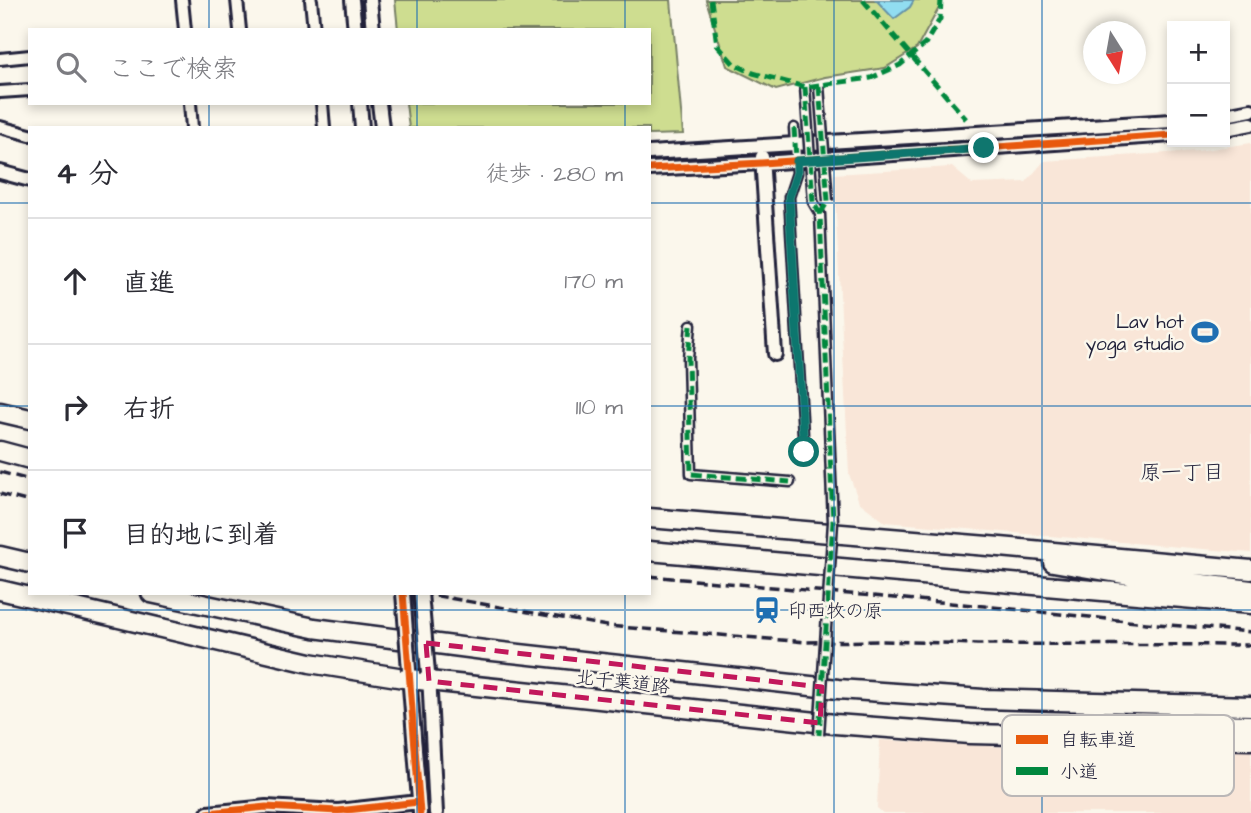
<!DOCTYPE html>
<html lang="ja">
<head>
<meta charset="utf-8">
<style>
	:root { --surface:#fff; --page:#f2f2f3; --text:#2b2b33; --muted:#7c7c81; --line:#e1e1e2 }
	body { margin:0; font-family:"Architects Daughter","Klee One",sans-serif; background:var(--page); color:var(--text) }
	.controls { position:absolute; right:21px; top:21px; display:grid; overflow:hidden; border-radius:0px; box-shadow:0 4px 10px #0003 }
	.controls button { width:63px; height:63px; display:grid; place-items:center; padding:0; border:0; border-bottom:2px solid var(--line); background:var(--surface); color:var(--text); font:35px sans-serif }
	.compass { position:absolute; left:1083px; top:21px; width:63px; height:63px; border-radius:50%; background:var(--surface); box-shadow:0 4px 10px #0003; rotate:169deg }
	.stop { position:absolute; width:21px; height:21px; margin:-16px; border:5px solid #0f766e; border-radius:50%; background:#fff }
	.stop.end { background:#0f766e; border-color:#fff; box-shadow:0 2px 7px #0008 }
	.list { margin:0; padding:0; list-style:none }
	h2 { display:flex; justify-content:space-between; align-items:center; height:91px; margin:0; padding:0 28px; font-size:30px }
	h2 small { font-size:23px; font-weight:400; color:var(--muted) }
	.list li { display:grid; grid-template-columns:46px 1fr auto; gap:21px; align-items:center; box-sizing:border-box; height:126px; padding:0 28px; border-top:2px solid var(--line) }
	.list b { display:block; font-size:26px; white-space:nowrap }
	.list em { font-size:23px; font-style:normal; color:var(--muted) }
	.icon { flex:none; width:38px; height:38px; fill:none; stroke:currentColor; stroke-width:2; stroke-linecap:round; stroke-linejoin:round }
	.map { position:relative; flex:none; width:1251px; height:813px; overflow:hidden }
	.search { position:absolute; background:var(--surface); box-shadow:0 4px 10px #0003; left:28px; top:28px; width:623px; height:77px; display:flex; align-items:center; gap:18px; box-sizing:border-box; padding:0 24px; border-radius:0px; color:var(--muted); font-size:26px }
	.panel { position:absolute; background:var(--surface); box-shadow:0 4px 10px #0003; left:28px; top:126px; width:623px; height:469px; border-radius:0px }
	.map>svg:first-child { display:block }
</style>
</head>
<body>
<div class="map">
<svg width="1251" height="813" viewBox="0 0 1251 813">
	<rect width="100%" height="100%" fill="#fbf7ec"/>
	<filter id="ink" filterUnits="userSpaceOnUse"><feTurbulence type="fractalNoise" baseFrequency=".0143" numOctaves="2"/><feDisplacementMap in="SourceGraphic" scale="14" xChannelSelector="R" yChannelSelector="G"/><feConvolveMatrix kernelMatrix="1 2 1 2 8 2 1 2 1" color-interpolation-filters="sRGB"/></filter>
	<g filter="url(#ink)">
		<path fill="#f9e6d8" d="M1251 143V553L885 522 859 502 849 474 834 174 952 167 972 184 1026 182 1044 161 1198 151Z
			M880 740 1091 752 1251 747V813H883L877 808Z"/>
		<path fill="#cedd90" stroke="#788066" stroke-width="2" d="M395 0H671L683 134 649 135V128H409L406 103H649V30H398Z
			M706 0H940V6L917 48 885 68 825 77 776 90 727 66Z"/>
		<path fill="#91ddf1" stroke="#6592a8" stroke-width="2" d="M876 0H914L910 7 894 19Z"/>
		<g fill="none" stroke-linecap="round" stroke-linejoin="round">
			<defs>
				<path id="pedestrian" d="M794 128 797 173 789 197 804 452
					M813 202 820 214 833 522
					M691 325 688 358 691 474 790 482"/>
				<path id="minor" d="M182 0 185 30
					M237 0 240 30
					M311 0 314 30
					M0 59 30 56
					M0 92 30 90
					M190 103 192 128
					M322 103 324 128
					M0 127 30 135"/>
				<path id="tertiary" d="M352 0 355 30
					M370 0 373 30
					M360 103 362 128
					M379 103 382 128
					M1225 115 1251 110
					M1225 129 1251 124
					M649 153 1172 121
					M762 157 775 354
					M649 169 762 163 1172 135
					M0 172 30 180
					M409 674 420 813
					M429 674 436 813
					M208 813 266 807 338 811 419 802"/>
				<path id="trunk" d="M0 412 30 419
					M0 451 30 459
					M649 518 1000 547 1251 570
					M649 551 1251 604
					M0 556 30 563
					M1053 562 1129 575 1251 590
					M0 590 310 663 410 679 835 724 970 734 1251 740
					M151 593 314 628 484 650 838 689 983 699 1251 706
					M1073 726 1124 722 1251 725"/>
			</defs>
			<use href="#pedestrian" stroke="#22223b" stroke-width="13"/>
			<use href="#minor" stroke="#22223b" stroke-width="16"/>
			<use href="#tertiary" stroke="#22223b" stroke-width="18"/>
			<use href="#trunk" stroke="#22223b" stroke-width="23"/>
			<use href="#pedestrian" stroke="#fbf7ec" stroke-width="8"/>
			<use href="#minor" stroke="#fbf7ec" stroke-width="10"/>
			<use href="#tertiary" stroke="#fbf7ec" stroke-width="12"/>
			<use href="#trunk" stroke="#fbf7ec" stroke-width="18"/>
			<path stroke="#22223b" stroke-width="3.5" stroke-dasharray="10 5" stroke-linecap="butt" d="M0 472 30 480
				M0 494 30 502
				M649 576 984 606 1146 623 1251 632
				M421 593 607 626 807 642 884 641 977 644 1251 645"/>
			<defs>
				<path id="pedestrian-bridge" d="M819 86 828 201
					M805 87 813 202
					M819 735 833 522"/>
				<path id="tertiary-bridge" d="M403 593 409 670
					M421 593 428 673"/>
			</defs>
			<use href="#pedestrian-bridge" stroke="#22223b" stroke-width="13" stroke-linecap="butt"/>
			<use href="#tertiary-bridge" stroke="#22223b" stroke-width="18" stroke-linecap="butt"/>
			<use href="#pedestrian-bridge" stroke="#fbf7ec" stroke-width="8"/>
			<use href="#tertiary-bridge" stroke="#fbf7ec" stroke-width="12"/>
			<path stroke="#00873e" stroke-width="5" stroke-dasharray="10 5" stroke-linecap="butt" d="M711 0 717 45 734 64 753 73 805 87 871 78 900 65 925 44 940 19 941 0
				M863 0 966 119
				M819 86 828 201 820 214
				M805 87 813 202 820 214 833 522 819 735
				M794 128 797 173 789 197 804 452
				M691 325 688 358 691 474 790 482"/>
			<defs>
				<path id="cycleway" d="M649 169 762 163 1172 135
					M403 593 420 813
					M208 813 266 807 338 811 419 802"/>
			</defs>
			<use href="#cycleway" stroke="#fbf7ec" stroke-width="11"/>
			<use href="#cycleway" stroke="#e8590c" stroke-width="7"/>
		</g>
	</g>
	<g fill="none" stroke-linecap="round" stroke-linejoin="round" filter="url(#ink)">
		<path stroke="#0f766e" stroke-width="9" d="M804 452 789 197 797 173V161L984 148"/>
	</g>
	<path fill="none" stroke="#c2185b" stroke-width="5" stroke-dasharray="14 9" stroke-linejoin="round" d="M426 643 822 687 820 723 429 681Z"/>
	<path fill="none" stroke="#1f6fb2" stroke-width="2" stroke-opacity="0.55" d="M209 0V30M417 0V30M625 0V30M834 0V813M1042 0V813M209 103V128M417 103V128M625 103V128M0 203H30M649 203H1251M0 406H30M649 406H1251M209 593V813M417 593V813M625 593V813M0 610H1251"/>
	<defs>
		<symbol id="stadium-bare" viewBox="-9 -9 18 18"><path d="M0-5a6.5 5 0 1 0 0 10a6.5 5 0 1 0 0-10ZM-3.5-1.8h7v3.6h-7Z" fill="#1f6fb2" stroke="#fbf7ec" stroke-width="2.5" paint-order="stroke"/></symbol>
		<symbol id="station-bare" viewBox="-9 -9 18 18"><path d="M-3-6H3Q5-6 5-4V2Q5 4 3 4L4.5 6H3L1.5 4h-3L-3 6H-4.5L-3 4Q-5 4-5 2V-4Q-5-6-3-6ZM-3.5-4v3h7v-3ZM-3.5 1v1.5H-2V1ZM2 1v1.5H3.5V1Z" fill="#1f6fb2" stroke="#fbf7ec" stroke-width="2.5" paint-order="stroke"/></symbol>
	</defs>
	<g fill-rule="evenodd">
		<use href="#stadium-bare" x="1186" y="313" width="38" height="38"/>
		<use href="#station-bare" x="748" y="591" width="38" height="38"/>
	</g>
	<g text-anchor="middle" stroke-width="5" stroke-linejoin="round" paint-order="stroke">
		<g font-size="19" fill="#22223b" stroke="#fbf7ec" text-anchor="end">
			<text x="1184" y="328">Lav hot<tspan x="1184" dy="22">yoga studio</tspan></text>
			<text x="788" y="617" text-anchor="start">印西牧の原</text>
		</g>
		<g font-size="19" fill="#22223b" stroke="#fbf7ec">
			<text transform="translate(623 681) rotate(6)" y="7">北千葉道路</text>
		</g>
		<g font-size="21" fill="#22223b" stroke="#fbf7ec">
			<text x="1182" y="479">原一丁目</text>
		</g>
	</g>
	<rect x="1002" y="715" width="232" height="81" rx="10" fill="#fbf7ec" stroke="#bab7b7" stroke-width="2"/>
	<rect x="1016" y="735" width="32" height="9" fill="#e8590c"/>
	<rect x="1016" y="767" width="32" height="8" fill="#00873e"/>
	<g font-size="19" fill="#22223b">
		<text x="1060" y="746">自転車道</text>
		<text x="1060" y="778">小道</text>
	</g>
</svg>
<div class="controls">
<button>+</button>
<button>−</button>
</div>
<svg class="compass" viewBox="-18 -18 36 36"><path d="M0-13l5 13h-10z" fill="#e53935"/><path d="M0 13l5-13h-10z" fill="#7c7c81"/></svg>
<div class="stop" style="left:804px;top:452px"></div>
<div class="stop end" style="left:984px;top:148px"></div>
<div class="search"><svg class="icon" aria-label="search" viewBox="0 0 24 24"><circle cx="10" cy="10" r="6"/><path d="M15 15l6 6"/></svg>ここで検索</div>
<section class="panel">
<h2>4 分<small>徒歩 · 280 m</small></h2>
<ul class="list">
<li><svg class="icon" aria-label="ahead" viewBox="0 0 24 24"><path d="M12 20V5M6 11l6-6 6 6"/></svg><div><b>直進</b></div><em>170 m</em></li>
<li><svg class="icon" aria-label="right" viewBox="0 0 24 24"><path d="M7 20v-9h11M14 6l5 5-5 5"/></svg><div><b>右折</b></div><em>110 m</em></li>
<li><svg class="icon" aria-label="arrive" viewBox="0 0 24 24"><path d="M6 21V4h12l-3 4 3 4H6"/></svg><div><b>目的地に到着</b></div></li>
</ul>
</section>
</div>
</body>
</html>
